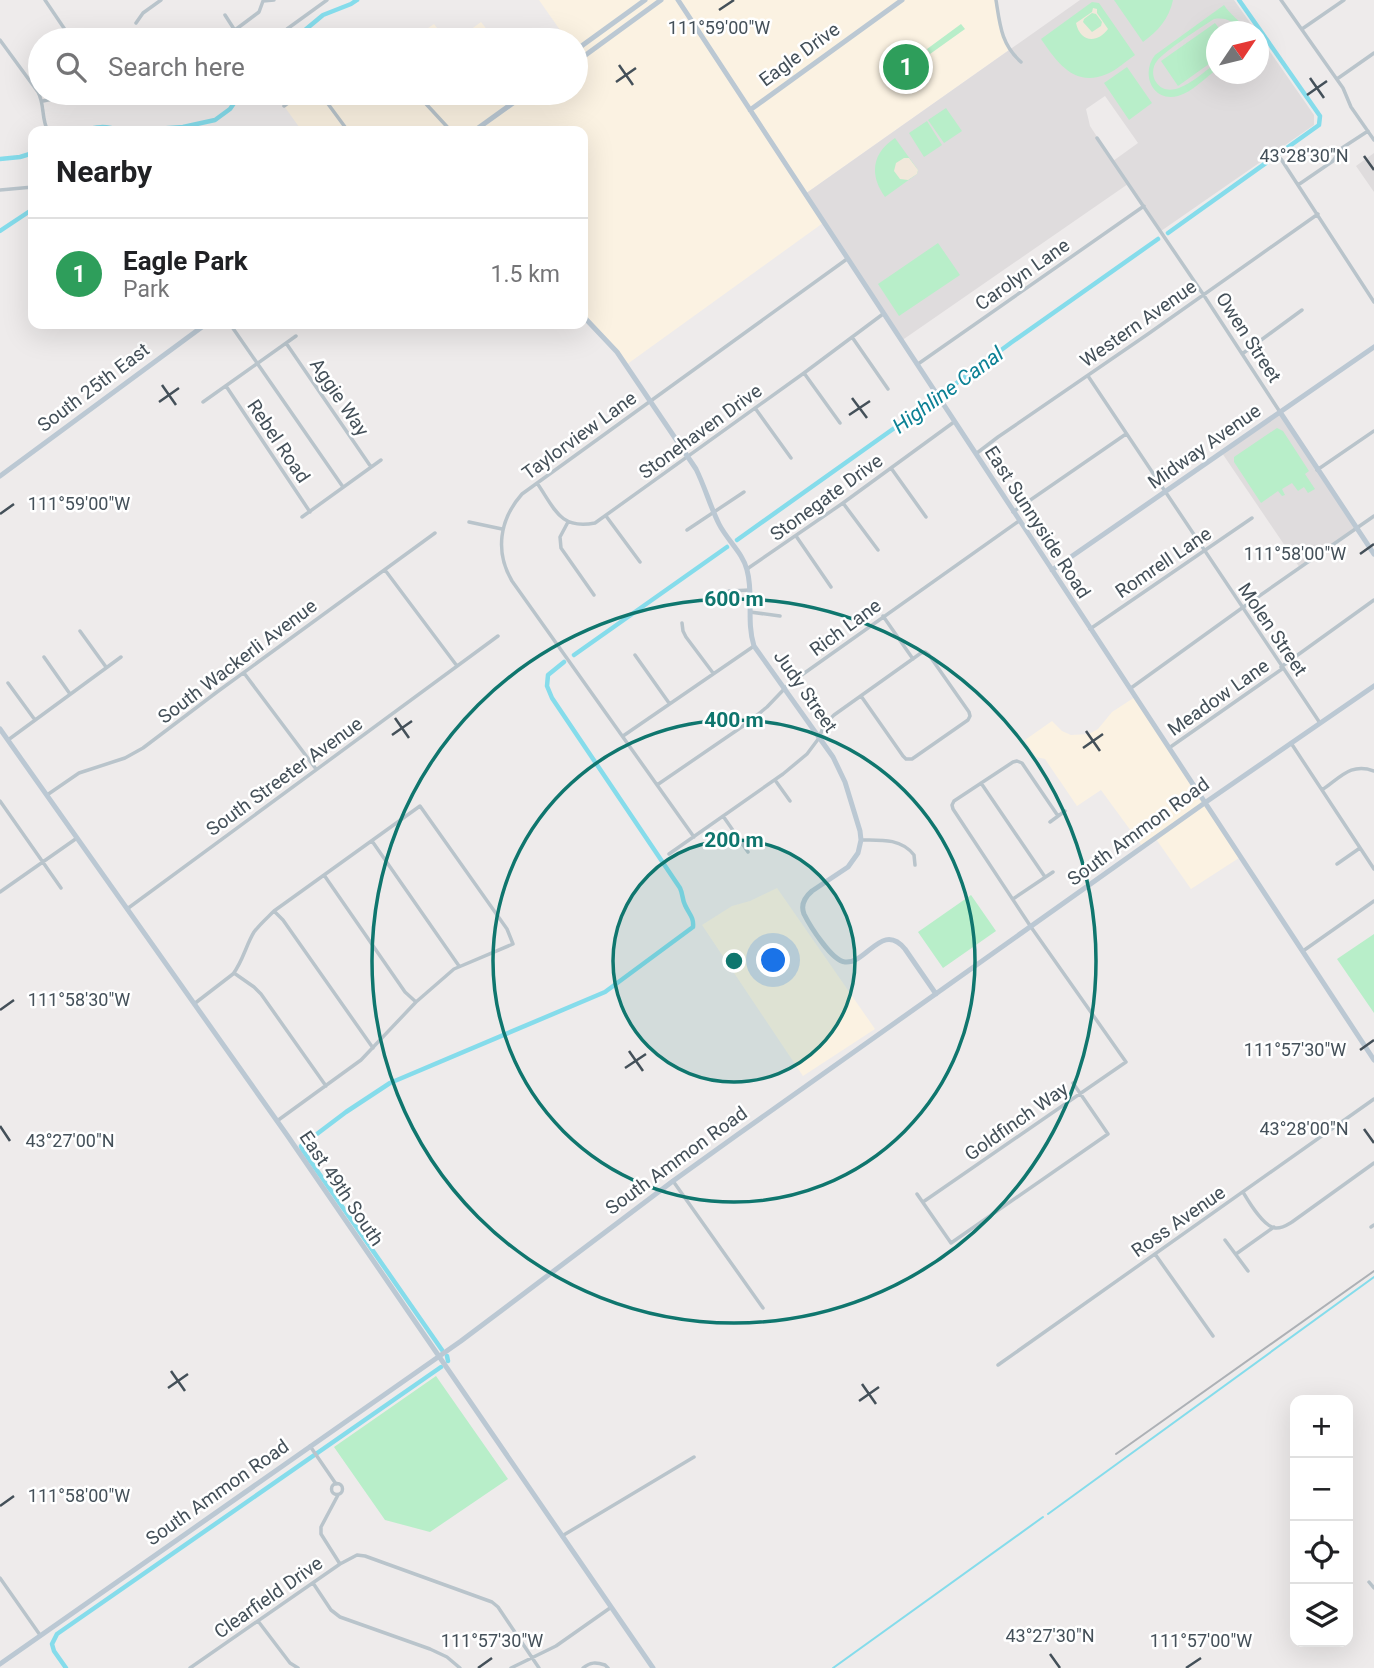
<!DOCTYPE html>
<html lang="en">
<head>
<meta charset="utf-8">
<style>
	:root { --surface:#fff; --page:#f6f6f6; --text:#202124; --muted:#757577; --line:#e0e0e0; --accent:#1879db }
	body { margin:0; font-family:Roboto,sans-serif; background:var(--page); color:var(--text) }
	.controls { position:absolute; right:21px; bottom:21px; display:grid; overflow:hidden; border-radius:14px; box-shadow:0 7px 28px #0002 }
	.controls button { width:63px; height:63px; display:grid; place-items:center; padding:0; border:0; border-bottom:2px solid var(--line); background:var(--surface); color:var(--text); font:35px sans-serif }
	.compass { position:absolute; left:1206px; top:21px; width:63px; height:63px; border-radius:50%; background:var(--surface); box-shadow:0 7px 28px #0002; rotate:55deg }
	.you { position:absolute; left:774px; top:961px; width:24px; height:24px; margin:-18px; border:5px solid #fff; border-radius:50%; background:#1a73e8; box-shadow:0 0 0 10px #1a73e833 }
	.badge { display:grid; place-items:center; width:46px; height:46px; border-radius:50%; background:var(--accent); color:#fff; font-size:23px; font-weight:700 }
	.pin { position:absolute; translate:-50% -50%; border:4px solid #fff; box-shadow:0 2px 7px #0006 }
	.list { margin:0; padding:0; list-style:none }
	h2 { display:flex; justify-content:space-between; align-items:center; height:91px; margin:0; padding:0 28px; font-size:30px }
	h2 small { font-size:23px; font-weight:400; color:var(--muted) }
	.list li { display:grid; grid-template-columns:46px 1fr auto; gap:21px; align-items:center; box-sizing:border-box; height:112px; padding:0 28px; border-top:2px solid var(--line) }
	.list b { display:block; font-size:26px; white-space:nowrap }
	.list p { margin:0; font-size:23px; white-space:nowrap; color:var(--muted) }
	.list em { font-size:23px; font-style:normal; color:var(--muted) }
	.icon { flex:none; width:38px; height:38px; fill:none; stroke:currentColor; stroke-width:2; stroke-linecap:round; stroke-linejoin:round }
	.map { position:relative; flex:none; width:1374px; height:1668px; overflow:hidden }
	.search { position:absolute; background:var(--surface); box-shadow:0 7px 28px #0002; left:28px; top:28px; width:560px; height:77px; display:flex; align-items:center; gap:18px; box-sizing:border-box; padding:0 24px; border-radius:38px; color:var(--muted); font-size:26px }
	.panel { position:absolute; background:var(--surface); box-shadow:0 7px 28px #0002; left:28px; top:126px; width:560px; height:203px; border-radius:14px }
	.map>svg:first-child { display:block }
</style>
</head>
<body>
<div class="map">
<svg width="1374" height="1668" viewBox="0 0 1374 1668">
	<rect width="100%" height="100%" fill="#eeebeb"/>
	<path fill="#fbf2e2" d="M539 0H996L1001 30 1009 50 805 194 823 223 626 365 583 316V131H302L284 106 302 93H576V58L578 56 576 52V40H567Z
		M481 22 495 40H455L466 33Z
		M434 24 446 40H411Z
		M1135 697 1242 856 1191 889 1156 839 1142 846 1101 790 1077 806 1045 759 1036 757 1025 740 1052 721 1062 731 1071 735 1089 734 1098 729 1112 712Z
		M777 888 875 1029 803 1076 702 925 732 906 750 901Z"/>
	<path fill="#dfdcdd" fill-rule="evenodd" d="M1080 0H1234L1256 31 1216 32V74H1258L1259 36 1314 115V125L1161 231 1128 184 901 341 805 194ZM1105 96 1138 143 1113 161 1090 126 1086 109Z
		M1374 153V192L1356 166Z
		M1280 412 1356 528 1300 568 1222 453Z"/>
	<path fill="#b8eec9" d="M1114 0H1173C1169 19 1158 31 1143 42Z
		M1092 2 1099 3 1135 55C1126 61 1117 70 1107 74 1074 88 1057 62 1041 39Z
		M1224 5C1230 15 1241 20 1245 31H1239C1234 21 1226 17 1214 19 1203 26 1163 52 1157 61 1152 67 1152 76 1156 82 1171 104 1202 73 1216 63V70C1205 78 1192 92 1178 96 1153 103 1140 74 1155 55Z
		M1215 23 1221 31 1216 32V59L1178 86 1161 61Z
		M961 24 965 29 930 54 927 49Z
		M911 46 928 69 902 89 884 65Z
		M1127 67 1152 103 1129 120 1104 83Z
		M946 108 962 131 944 143 928 120Z
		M927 121 942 145 924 157 909 133Z
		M895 138 918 170 917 174 885 197C869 175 872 153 895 138Z
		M938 243 960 275 899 316 878 284Z
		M1277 428 1283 431 1309 471 1305 474 1315 489 1308 493 1304 487 1298 491 1292 483 1282 489 1285 495 1282 496 1278 491 1261 503 1234 462V457Z
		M971 895 996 931 943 968 918 932Z
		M1374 934V1013L1337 959Z
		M436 1376 508 1479 430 1532 385 1520 334 1447Z"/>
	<path fill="#f1e8db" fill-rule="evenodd" d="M1093 8 1097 9V13L1108 29C1097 44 1080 42 1076 23L1092 12ZM1092 13 1096 14 1102 22 1101 26 1092 32 1083 22 1084 19Z
		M904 158H909L918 170 917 174 908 180 900 179 894 171 896 163Z"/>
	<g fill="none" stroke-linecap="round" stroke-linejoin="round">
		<path stroke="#85dceb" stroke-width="2" d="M1048 1514 1374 1277
			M833 1668 1043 1517"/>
		<path stroke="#85dceb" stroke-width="4.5" d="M293 40 323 15 351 4 357 0
			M78 131C92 128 106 124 118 131
			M128 131 183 127 215 120 230 109 241 93
			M0 159 20 157 33 153
			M0 231 33 209
			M1168 233 1319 125 1320 116 1239 0
			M737 540 931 402 1012 342 1158 239
			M574 655 727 547
			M442 1350 302 1149 301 1146 346 1112 390 1083 605 992 693 927C694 917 689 914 685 905 682 899 683 894 680 888L552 698 547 686 548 675 564 662
			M447 1356 448 1361
			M66 1668 54 1651 52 1644 57 1634 441 1367"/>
		<path stroke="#b9c4cb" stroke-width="3.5" d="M45 0 72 40
			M996 0C1000 25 1001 44 1021 62
			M1281 0 1343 88 1351 107 1374 140
			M225 15 241 40
			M136 23 143 13 161 0
			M1302 29 1344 0
			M235 30 259 12 263 1 274 0
			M0 40 38 92C45 105 41 119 48 131
			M275 40 287 29 327 0
			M375 40 377 39 378 40
			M1337 79 1374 53
			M320 93 348 131
			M416 93 451 131
			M43 101 82 93
			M284 106 302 93
			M1097 138 1203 294 1280 412
			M1281 159 1374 302
			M1298 185 1333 161 1342 148 1368 131
			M0 190 33 187
			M230 324 343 487
			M852 337 888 389
			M286 343 371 467
			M1242 354 1302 310
			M918 364 1144 206
			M804 373 840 423
			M1088 376 1320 723
			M226 386 310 512
			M203 402 296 336
			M755 408 791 458
			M977 453 998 437 1148 334 1318 214
			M891 468 926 517
			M1317 470 1374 431
			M537 483C555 509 560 530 595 523L804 373 883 314
			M843 503 878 550
			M1013 512 1126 434
			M606 516 640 562
			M302 517 381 460
			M469 522 502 529
			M568 522 560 537 561 548 594 595
			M687 530 744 492
			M796 536 831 587
			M747 569 843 503 954 422
			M385 570 457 666
			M729 591 750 590
			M750 612 780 616
			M883 616 913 659
			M682 623 683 631 686 637 713 673
			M1090 629 1252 518
			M80 631 106 667
			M635 655 669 703
			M44 657 70 694
			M1281 667 1374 600
			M244 673 316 769
			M8 683 35 720
			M1131 688 1242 608 1374 516
			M623 736 754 646
			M8 740 121 657
			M1291 743 1374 869
			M1169 748 1282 669
			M775 780 790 801
			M981 783 1045 877
			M657 785 746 724 767 707 789 684 1019 521
			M1322 790C1340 778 1351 762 1374 771
			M47 795 79 773 125 758 143 748 217 692 435 533
			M0 801 61 888
			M723 816 748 852
			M1050 822 1065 811
			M694 837 512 581C495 552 499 520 522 494L847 259
			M861 840C880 840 901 838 914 855L915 865
			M372 841 459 966
			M669 854 783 774 807 754 819 738 824 725 834 715 921 653 925 652 929 655 969 712 970 716 968 720 912 759H906L903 756 861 696
			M1337 864 1360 848
			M324 875 405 992 416 1002
			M0 892 77 838
			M1013 899 1053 872
			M127 909 498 636
			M274 911 283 920 373 1048
			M1303 951 1374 901
			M234 973 254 987 261 994 326 1086
			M194 1004 233 974C243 961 246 945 254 932 260 924 267 918 274 911L420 806 507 929 513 944 454 969 416 1002 361 1060 277 1121
			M673 1181 763 1308
			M1243 1192C1249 1202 1263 1226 1275 1228 1281 1229 1287 1225 1292 1222L1374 1163
			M917 1194 951 1243 1108 1134 1073 1083
			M923 1202 1126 1062 1031 927 953 809 952 805 954 801 1013 762 1017 761 1022 763 1058 816
			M1371 1227 1374 1225
			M1225 1240 1248 1271
			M1155 1254 1213 1336
			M1236 1254 1274 1227
			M998 1365 1374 1099
			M310 1446 336 1484
			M331.5 1489a5.5 5.5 0 1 1 11 0a5.5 5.5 0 1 1-11 0Z
			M338 1495 321 1527V1534L340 1564
			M562 1536 694 1457
			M0 1578 40 1635
			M1369 1582 1374 1588
			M313 1583 331 1610 340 1617 430 1649 447 1657 460 1668
			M258 1621 290 1663 298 1668
			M190 1668 340 1564 357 1555 365 1556 492 1602 498 1607 539 1668
			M511 1668 556 1646 610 1608
			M583 1668C590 1662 596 1662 605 1665L608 1668"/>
		<path stroke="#bbc8d3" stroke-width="5" d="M678 0C909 354 1143 706 1374 1060
			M576 50 645 0
			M576 62 661 0
			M750 110 902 0
			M474 131 527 93
			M583 316 617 352 696 469C705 487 710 506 719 524 727 540 743 553 747 570 754 595 746 621 754 646L833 757 845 782 860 831 861 840 858 853 848 867C836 875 824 883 812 891 805 897 800 904 804 914 810 926 832 961 845 962 867 964 882 921 905 949L936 994
			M1280 412 1374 554
			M0 476 206 324
			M1052 570 1374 347
			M0 729 287 1135 653 1668
			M0 1664 461 1341 673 1181 737 1135 1206 802 1374 686"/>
		<path stroke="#adb1b6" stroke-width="2" d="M1116 1454 1374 1271"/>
	</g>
	<path fill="none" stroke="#445059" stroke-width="2.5" d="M719 10 734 0M619 65 633 85M1310 78 1324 98M616 82 636 68M1307 95 1327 81M1364 156 1374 170M162 385 176 405M852 398 867 418M159 402 179 388M849 415 870 401M0 514 14 504M1360 554 1374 544M395 718 409 738M1086 731 1100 751M392 735 412 721M1083 748 1103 734M0 1010 14 1000M1360 1050 1374 1040M629 1051 643 1071M625 1068 646 1054M0 1126 10 1141M1364 1129 1374 1143M171 1371 185 1391M862 1384 876 1404M168 1388 188 1374M859 1401 879 1387M0 1506 14 1496M1050 1654 1060 1668M478 1668 492 1658M1186 1668 1201 1658"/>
	<circle cx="734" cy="961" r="121" fill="#0f766e" fill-opacity=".12"/>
	<g fill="none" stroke="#0f766e" stroke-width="3.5">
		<circle cx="734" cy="961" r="121"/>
		<circle cx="734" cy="961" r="241"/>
		<circle cx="734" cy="961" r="362"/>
	</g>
	<g text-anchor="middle" stroke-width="5" stroke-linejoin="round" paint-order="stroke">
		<g font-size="19" fill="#445059" stroke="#fff">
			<text transform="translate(799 54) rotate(-36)" y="7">Eagle Drive</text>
			<text transform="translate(1022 274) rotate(-35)" y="7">Carolyn Lane</text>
			<text transform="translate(1138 323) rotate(-35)" y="7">Western Avenue</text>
			<text transform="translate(1249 337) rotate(57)" y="7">Owen Street</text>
			<text transform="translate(93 387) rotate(-37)" y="7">South 25th East</text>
			<text transform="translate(340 397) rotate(56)" y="7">Aggie Way</text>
			<text transform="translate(700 431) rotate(-36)" y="7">Stonehaven Drive</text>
			<text transform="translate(579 435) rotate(-36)" y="7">Taylorview Lane</text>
			<text transform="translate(279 441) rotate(56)" y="7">Rebel Road</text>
			<text transform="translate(1204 446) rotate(-35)" y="7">Midway Avenue</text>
			<text transform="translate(826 497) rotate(-36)" y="7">Stonegate Drive</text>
			<text transform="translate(1038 522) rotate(57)" y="7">East Sunnyside Road</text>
			<text transform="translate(1163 562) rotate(-34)" y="7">Romrell Lane</text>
			<text transform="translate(845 627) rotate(-36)" y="7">Rich Lane</text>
			<text transform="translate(1273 629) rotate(56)" y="7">Molen Street</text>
			<text transform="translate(237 661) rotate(-37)" y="7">South Wackerli Avenue</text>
			<text transform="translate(806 691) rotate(55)" y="7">Judy Street</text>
			<text transform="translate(1218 697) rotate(-35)" y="7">Meadow Lane</text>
			<text transform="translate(284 776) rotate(-36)" y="7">South Streeter Avenue</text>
			<text transform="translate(1138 831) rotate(-36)" y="7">South Ammon Road</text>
			<text transform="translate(1016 1121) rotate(-35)" y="7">Goldfinch Way</text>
			<text transform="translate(676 1160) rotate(-36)" y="7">South Ammon Road</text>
			<text transform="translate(342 1188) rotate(56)" y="7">East 49th South</text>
			<text transform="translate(1178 1221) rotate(-35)" y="7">Ross Avenue</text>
			<text transform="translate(217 1492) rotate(-35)" y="7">South Ammon Road</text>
			<text transform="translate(268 1597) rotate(-35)" y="7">Clearfield Drive</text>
		</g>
		<g font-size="21" font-style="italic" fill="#0c8195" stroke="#fff">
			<text transform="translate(948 390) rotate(-36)" y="7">Highline Canal</text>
		</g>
	</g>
	<g font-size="18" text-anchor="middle" fill="#445059" stroke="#fff" stroke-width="5" stroke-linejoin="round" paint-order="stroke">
		<text x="719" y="34">111°59'00"W</text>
		<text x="1304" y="162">43°28'30"N</text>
		<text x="79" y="510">111°59'00"W</text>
		<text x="1295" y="560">111°58'00"W</text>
		<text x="79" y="1006">111°58'30"W</text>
		<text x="1295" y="1056">111°57'30"W</text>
		<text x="1304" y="1135">43°28'00"N</text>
		<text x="70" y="1147">43°27'00"N</text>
		<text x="79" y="1502">111°58'00"W</text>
		<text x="1050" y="1642">43°27'30"N</text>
		<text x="492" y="1647">111°57'30"W</text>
		<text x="1201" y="1647">111°57'00"W</text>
	</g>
	<circle cx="734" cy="961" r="10" fill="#0f766e" stroke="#fff" stroke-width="3.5"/>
	<g font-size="21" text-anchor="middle" font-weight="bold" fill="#0f766e" stroke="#fff" stroke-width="5" stroke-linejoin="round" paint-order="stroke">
		<text x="734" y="606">600 m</text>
		<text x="734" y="727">400 m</text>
		<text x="734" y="847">200 m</text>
	</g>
</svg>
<div class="controls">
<button>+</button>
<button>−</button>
<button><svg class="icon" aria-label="locate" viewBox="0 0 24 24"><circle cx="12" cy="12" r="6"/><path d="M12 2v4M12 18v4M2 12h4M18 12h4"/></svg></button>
<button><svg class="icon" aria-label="layers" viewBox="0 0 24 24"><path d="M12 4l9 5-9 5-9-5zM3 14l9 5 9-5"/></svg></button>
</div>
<svg class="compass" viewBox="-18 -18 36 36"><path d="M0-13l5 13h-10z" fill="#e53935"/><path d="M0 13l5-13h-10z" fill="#757577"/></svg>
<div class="you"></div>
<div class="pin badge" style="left:906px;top:67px;background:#2e9e5b">1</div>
<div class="search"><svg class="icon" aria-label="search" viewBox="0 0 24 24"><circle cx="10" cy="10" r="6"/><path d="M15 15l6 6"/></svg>Search here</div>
<section class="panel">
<h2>Nearby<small></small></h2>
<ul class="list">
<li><span class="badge" style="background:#2e9e5b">1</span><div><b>Eagle Park</b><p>Park</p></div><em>1.5 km</em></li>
</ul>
</section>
</div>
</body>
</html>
